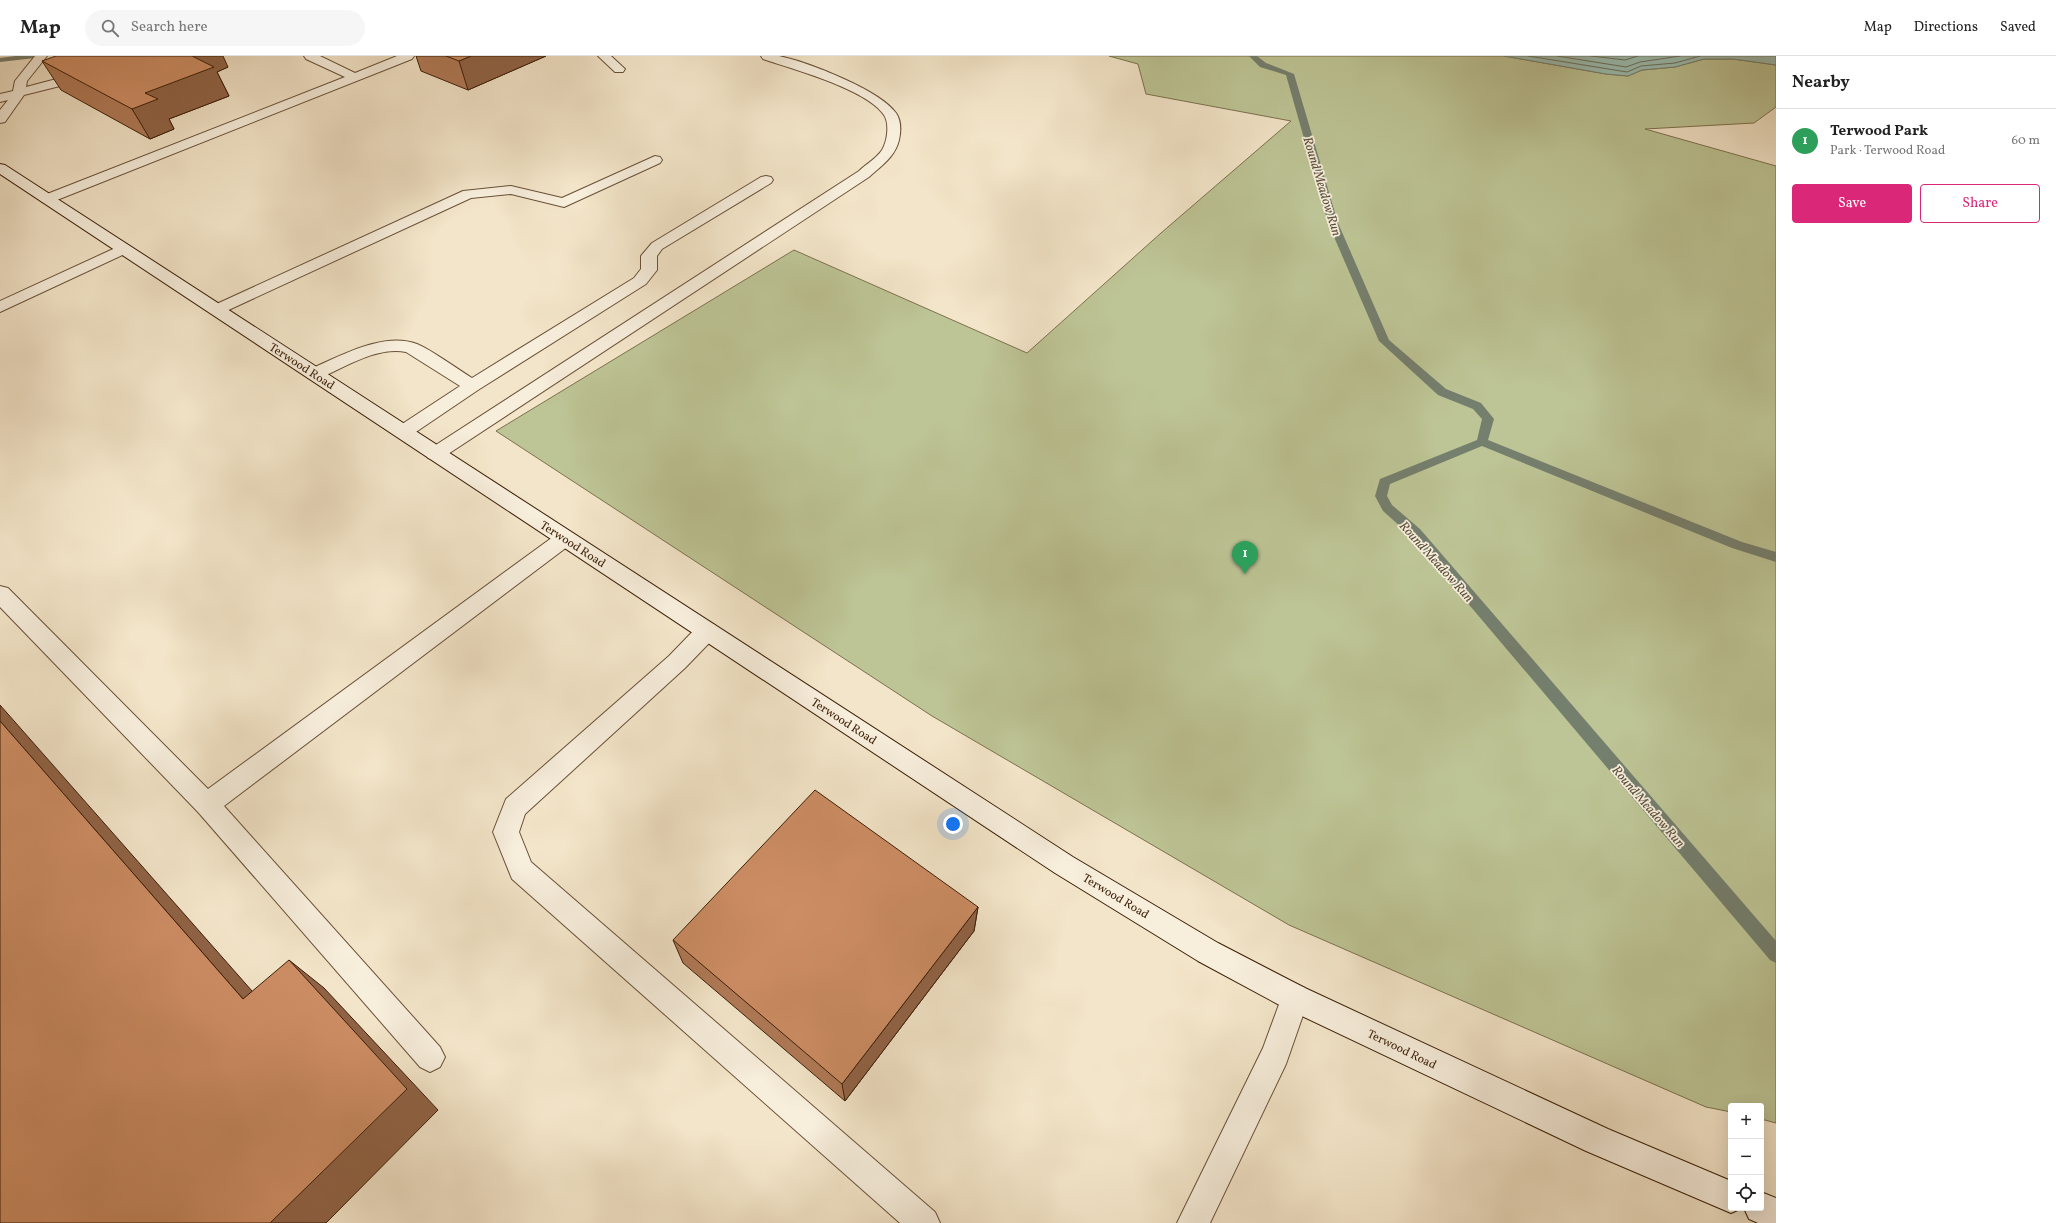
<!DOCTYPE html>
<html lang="en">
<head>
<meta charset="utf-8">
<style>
	:root { --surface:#fff; --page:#f6f6f6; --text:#222; --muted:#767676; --line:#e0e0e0; --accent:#db2777 }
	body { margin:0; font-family:Vollkorn,serif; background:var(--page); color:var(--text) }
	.controls { position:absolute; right:12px; bottom:12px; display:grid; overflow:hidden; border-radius:4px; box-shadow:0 4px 16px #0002 }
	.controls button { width:36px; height:36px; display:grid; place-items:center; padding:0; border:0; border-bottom:1px solid var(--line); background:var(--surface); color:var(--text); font:20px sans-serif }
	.you { position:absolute; left:953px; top:768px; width:14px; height:14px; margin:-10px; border:3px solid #fff; border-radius:50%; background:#1a73e8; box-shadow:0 0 0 6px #1a73e833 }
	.badge { display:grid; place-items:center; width:26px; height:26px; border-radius:50%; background:var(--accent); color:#fff; font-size:13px; font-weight:700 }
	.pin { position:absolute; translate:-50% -33px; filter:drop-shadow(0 1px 2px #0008) }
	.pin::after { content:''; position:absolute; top:21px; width:14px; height:12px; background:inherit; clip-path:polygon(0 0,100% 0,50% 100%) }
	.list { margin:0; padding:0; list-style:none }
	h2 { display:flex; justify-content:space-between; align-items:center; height:52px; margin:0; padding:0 16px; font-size:17px }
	h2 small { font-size:13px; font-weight:400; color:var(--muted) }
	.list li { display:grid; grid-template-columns:26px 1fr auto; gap:12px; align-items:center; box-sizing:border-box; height:64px; padding:0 16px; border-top:1px solid var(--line) }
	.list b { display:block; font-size:15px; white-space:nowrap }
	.list p { margin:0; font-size:13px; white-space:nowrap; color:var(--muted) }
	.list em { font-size:13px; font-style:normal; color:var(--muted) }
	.actions { display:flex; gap:8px; padding:12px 16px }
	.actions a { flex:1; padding:9px 0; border:1px solid var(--accent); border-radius:4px; text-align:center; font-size:14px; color:var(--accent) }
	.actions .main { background:var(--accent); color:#fff }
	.icon { flex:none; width:22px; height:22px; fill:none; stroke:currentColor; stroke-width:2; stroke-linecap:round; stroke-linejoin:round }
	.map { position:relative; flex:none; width:1776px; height:1167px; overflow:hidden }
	header { display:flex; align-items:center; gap:24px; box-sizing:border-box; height:56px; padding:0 20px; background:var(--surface); border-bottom:1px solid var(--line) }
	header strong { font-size:19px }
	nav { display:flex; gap:22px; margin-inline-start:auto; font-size:14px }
	.search { width:280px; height:36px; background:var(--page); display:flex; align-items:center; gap:10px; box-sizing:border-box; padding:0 14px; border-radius:22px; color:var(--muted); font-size:15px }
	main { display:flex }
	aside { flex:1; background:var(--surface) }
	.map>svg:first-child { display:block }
</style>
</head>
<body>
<header>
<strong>Map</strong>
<div class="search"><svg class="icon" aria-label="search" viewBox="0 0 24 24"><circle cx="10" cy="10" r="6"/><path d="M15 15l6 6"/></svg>Search here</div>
<nav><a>Map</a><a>Directions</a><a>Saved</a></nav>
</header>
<main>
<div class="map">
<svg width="1776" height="1167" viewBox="0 0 1776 1167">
	<rect width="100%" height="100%" fill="#f3e5c9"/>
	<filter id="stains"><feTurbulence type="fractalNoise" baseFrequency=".005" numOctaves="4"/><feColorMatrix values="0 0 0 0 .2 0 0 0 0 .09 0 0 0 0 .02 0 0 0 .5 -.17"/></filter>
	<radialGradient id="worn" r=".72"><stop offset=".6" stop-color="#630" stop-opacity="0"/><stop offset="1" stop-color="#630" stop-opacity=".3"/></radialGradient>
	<path fill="#bdc495" stroke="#7c714e" d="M1109 0H1504L1606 18 1628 20 1642 14 1675 11 1704 3H1733L1776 9V51L1754 67 1645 73 1776 110V1067L1761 1063V1050H1731V1056L1706 1051 1289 869 932 660 496 375 794 194 1027 297 1161 177 1291 65 1146 38 1138 8Z"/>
	<path fill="#9bbfb3" stroke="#757f6e" d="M1504 0H1776V9L1733 3H1704L1675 11 1642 14 1628 20 1606 18Z"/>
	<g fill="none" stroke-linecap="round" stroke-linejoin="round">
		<path stroke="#6b6e5c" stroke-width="1" d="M1528 0 1627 16 1641 10 1675 7 1700 0
			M1557 0 1626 11 1640 6 1680 0
			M1591 0 1625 4 1638 0"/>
		<path fill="#757f6e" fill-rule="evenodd" d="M15 0H39L35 2 0 6V2Z
			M1249 0H1257L1266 7 1294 18 1338 167 1389 284 1446 333 1481 347 1494 363 1488 384 1742 486 1776 496V506L1732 492 1482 390 1390 428 1387 440 1392 449 1420 473 1776 885V907L1770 904 1410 479 1383 455 1375 440 1380 423 1477 384 1482 363 1473 353 1438 339 1379 285 1328 167 1286 19 1260 11Z"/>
		<defs>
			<path id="lane" d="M35 0H47L27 25 26 31 64 21 125 0H142L140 3 72 27 24 39 5 66 0 67V54L8 44 0 46V38L13 35 15 25Z
				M304 0H320L355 17 397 0H414L412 3 52 146H42L40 143 42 140 345 21 306 3Z
				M598 0H611L625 13 623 16H615Z
				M761 0C767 0 774 0 779 0 808 6 880 34 896 57 901 64 901 75 899 84 895 101 881 110 869 121L442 402 435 404 428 402 426 398 428 394 859 115C866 108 876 103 882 94 887 86 890 68 884 59 867 33 792 13 763 3Z
				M655 100 660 101 662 104 660 107 564 151 511 138 471 142 222 257H210L208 254 210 251 463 135 511 130 562 142Z
				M766 120 771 121 773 124 771 127 662 193 657 200V214L646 228 478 334 410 380 403 382 396 380 394 376 396 372 460 330 406 296C378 290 345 311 320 322L314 323 308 322 305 318 308 314C339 301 383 275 417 288 433 295 456 312 472 322L634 222 641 213V200L652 187 761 121Z
				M124 188 129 190 132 193 129 196 0 256V245Z
				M564 476 571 478 574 483 571 488 224 750 440 991 445 1001 440 1011 430 1016 420 1011 198 756 0 551V530L8 532 208 733 557 478Z
				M707 566 715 569 718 575 715 581 685 612 525 758 519 776 531 806 935 1156 940 1167H900L512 823 493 776 506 743 669 600 699 569Z
				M1295 928 1305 932 1309 942 1286 1008 1210 1167H1177L1263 992 1285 932Z"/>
			<path id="secondary" d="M0 108 5 109 1073 801 1218 887 1305 932 1608 1073 1731 1125V1152H1742L1731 1157 1586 1095 1285 952 1198 905 1055 817 0 118Z
				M1761 1136 1776 1142V1167H1758L1749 1163 1744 1152H1761Z"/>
		</defs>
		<use href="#lane" stroke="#695037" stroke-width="2"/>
		<use href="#secondary" stroke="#3b1e06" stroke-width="2"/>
		<use href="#lane" fill="#f7eedc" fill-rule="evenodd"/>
		<use href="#secondary" fill="#f7eedc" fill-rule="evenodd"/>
	</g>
	<path fill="#b07956" stroke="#3b1e06" d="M416 0H546L468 34 421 15Z
		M42 5 228 11 217 16 229 40 169 63 174 73 150 83 61 34Z
		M978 851 974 875 845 1045 683 907 673 884Z"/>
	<path fill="#906346" stroke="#3b1e06" d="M183 0H223L228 11 217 16 229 40 169 63 174 73 150 83 132 53 145 37Z
		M471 0H546L468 34 459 5Z
		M0 649 282 969 243 943 0 665Z
		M978 851 974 875 845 1045 842 1028Z
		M289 904 324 932 438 1054 326 1167H270Z"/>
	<path fill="#cd8d64" stroke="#3b1e06" d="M56 0H192L214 11 145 37 158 43 132 53 42 5Z
		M446 0H471L459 5Z
		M0 665 243 943 289 904 407 1033 270 1167H0Z
		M815 734 978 851 842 1028 673 884Z"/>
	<g text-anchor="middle" stroke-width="3.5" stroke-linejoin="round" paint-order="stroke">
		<g font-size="12" fill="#3b1e06" stroke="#f7eedc">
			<text transform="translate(302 310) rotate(33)" y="4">Terwood Road</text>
			<text transform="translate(573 488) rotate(33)" y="4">Terwood Road</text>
			<text transform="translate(844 665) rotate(33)" y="4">Terwood Road</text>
			<text transform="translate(1116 840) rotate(31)" y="4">Terwood Road</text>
			<text transform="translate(1402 993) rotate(26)" y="4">Terwood Road</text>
		</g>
		<g font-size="13" font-style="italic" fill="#584e3a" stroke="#f7eedc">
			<text transform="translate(1323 130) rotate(73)" y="5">Round Meadow Run</text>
			<text transform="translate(1437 505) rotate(48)" y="5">Round Meadow Run</text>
			<text transform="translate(1649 750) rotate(49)" y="5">Round Meadow Run</text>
		</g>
	</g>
	<rect width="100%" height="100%" filter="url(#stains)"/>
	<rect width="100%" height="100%" fill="url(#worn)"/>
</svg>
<div class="controls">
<button>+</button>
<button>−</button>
<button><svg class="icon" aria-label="locate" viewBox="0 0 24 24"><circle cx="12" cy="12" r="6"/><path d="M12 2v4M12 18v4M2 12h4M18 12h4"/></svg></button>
</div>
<div class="you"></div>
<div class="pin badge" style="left:1245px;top:518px;background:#2e9e5b">1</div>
</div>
<aside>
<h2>Nearby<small></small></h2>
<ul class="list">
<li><span class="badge" style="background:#2e9e5b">1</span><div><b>Terwood Park</b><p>Park · Terwood Road</p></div><em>60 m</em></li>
</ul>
<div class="actions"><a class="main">Save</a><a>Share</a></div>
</aside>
</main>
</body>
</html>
